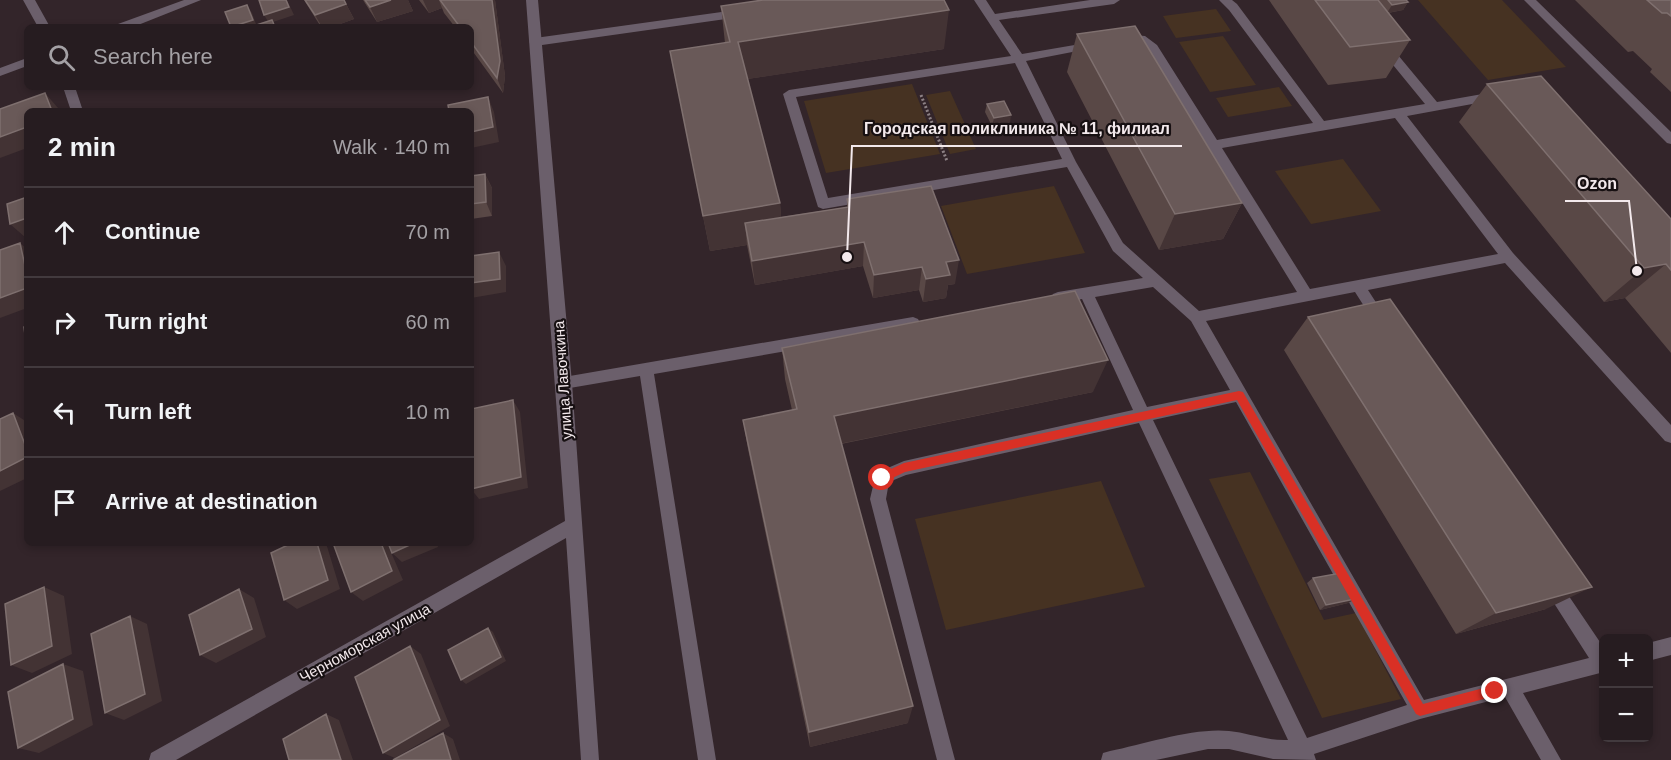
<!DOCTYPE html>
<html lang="en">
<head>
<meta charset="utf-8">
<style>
	:root { --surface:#261c20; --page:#2e2529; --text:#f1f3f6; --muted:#a4a1a5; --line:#423a3e }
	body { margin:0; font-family:Helvetica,sans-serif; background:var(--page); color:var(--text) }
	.controls { position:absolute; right:18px; bottom:18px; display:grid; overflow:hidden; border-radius:9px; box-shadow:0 3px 9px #0003 }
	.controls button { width:54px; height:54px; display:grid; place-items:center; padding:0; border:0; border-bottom:2px solid var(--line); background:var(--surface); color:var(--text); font:30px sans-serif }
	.stop { position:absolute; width:18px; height:18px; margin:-14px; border:4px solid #d93025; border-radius:50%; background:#fff }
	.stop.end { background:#d93025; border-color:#fff; box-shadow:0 2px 6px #0008 }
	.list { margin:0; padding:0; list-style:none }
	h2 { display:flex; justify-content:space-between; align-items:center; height:78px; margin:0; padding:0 24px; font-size:26px }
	h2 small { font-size:20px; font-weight:400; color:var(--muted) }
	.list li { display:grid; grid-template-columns:39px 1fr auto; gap:18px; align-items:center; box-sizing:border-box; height:90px; padding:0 24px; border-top:2px solid var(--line) }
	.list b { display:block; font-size:22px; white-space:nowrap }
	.list em { font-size:20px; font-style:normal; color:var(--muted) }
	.icon { flex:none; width:33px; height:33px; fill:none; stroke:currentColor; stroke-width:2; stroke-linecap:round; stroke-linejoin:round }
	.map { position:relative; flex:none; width:1671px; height:760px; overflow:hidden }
	.search { position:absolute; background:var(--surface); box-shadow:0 3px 9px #0003; left:24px; top:24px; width:450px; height:66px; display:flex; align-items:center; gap:15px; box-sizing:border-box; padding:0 21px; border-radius:9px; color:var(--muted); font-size:22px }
	.panel { position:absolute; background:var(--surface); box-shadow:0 3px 9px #0003; left:24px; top:108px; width:450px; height:438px; border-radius:9px }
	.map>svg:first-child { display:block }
</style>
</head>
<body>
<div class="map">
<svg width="1671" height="760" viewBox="0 0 1671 760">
	<rect width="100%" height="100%" fill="#33252a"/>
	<path fill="#463222" d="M1418 0H1502L1566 67 1488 80Z
		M1216 9 1231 31 1176 38 1163 16Z
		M1223 36 1256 85 1210 92 1179 42Z
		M912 84 940 154 826 173 804 101Z
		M1279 87 1292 106 1228 117 1216 98Z
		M950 91 976 149 950 154 926 95Z
		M1343 159 1381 211 1311 224 1275 171Z
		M1054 186 1085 253 967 274 941 206Z
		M1250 472 1324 620 1356 613 1401 699 1322 718 1209 479Z
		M1101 481 1145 587 946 630 915 519Z"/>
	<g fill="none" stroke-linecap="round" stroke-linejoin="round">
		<path stroke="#8d8185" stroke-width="3" stroke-dasharray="2 2" stroke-linecap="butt" d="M921 95 947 161"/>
		<path fill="#6b5f6b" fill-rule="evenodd" d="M974 0H986L995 14 1090 0H1120L1114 4 999 20 1022 54 1098 41V47L1026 61 1076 162 1123 243 1199 311 1297 292 1149 51 1138 42 1122 40V34L1145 36 1157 45 1217 140 1313 123 1229 10 1219 0H1232L1237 4 1324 121 1425 104 1380 49V43H1388L1437 102 1494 92 1498 93 1500 96 1494 100 1407 116 1513 253 1671 425V443L1665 441 1505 263 1368 290 1388 321 1386 325H1376L1355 292 1206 321 1424 700 1589 658 1543 586 1546 580 1552 578 1558 580 1604 648V672L1523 693 1561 760H1541L1505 697 1420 719 1314 754 1316 760 1273 759 1229 749H1208L1156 760H1101L1103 753 1110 751C1144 744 1196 727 1229 731 1249 733 1267 741 1288 740L1139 423 906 475 889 482 886 499 955 760H937L870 499 876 473 904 461 1133 410 1082 299 1058 304 1053 302 1051 298 1053 294 1058 292 1143 278 1113 251 1067 167 823 209 818 207 783 94 789 90 1011 56ZM1015 63 1062 159 828 198 796 97ZM1395 118 1498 254 1310 289 1222 148ZM1153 287 1191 321 1230 390 1147 407 1095 297ZM1236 402 1407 705 1307 738 1153 420Z
			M1524 0H1536L1671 132V144L1667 143Z
			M743 9 747 10V16L535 46 529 42 535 38Z
			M913 317 918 319 920 323 918 327 913 329 654 374 716 760H698L640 376 564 389 559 388 556 383 559 378 564 377Z
			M1671 637V655L1648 661V643Z"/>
		<path fill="#6b5f6b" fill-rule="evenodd" d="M23 0H35L50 27H38Z
			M184 0H201L133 27H116L118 24Z
			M526 0H538L572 383 599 760H581L566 538 176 760H149L151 753 565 521Z
			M27 58V66L0 76V68Z
			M63 87H75L83 111H71Z"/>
	</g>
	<path fill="#594846" d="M304 0H344L354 19 332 27H321Z
		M363 0H408L413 11 377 22Z
		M419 0H495L505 76 503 93 471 49V27H455L444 13 442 8 429 13Z
		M1269 0H1406L1408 2 1403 10 1388 13 1410 40 1386 78 1328 85Z
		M1575 0H1671V92L1650 72 1652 69 1633 51 1628 52Z
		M721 6 944 49 747 79 780 203 781 217 847 207V199L955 284 948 285 946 298 923 302 919 290 873 298 863 266 755 285 747 245 710 251 670 51 725 43Z
		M1077 34 1242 203 1223 239 1159 250 1067 72Z
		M1487 84 1671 219V353L1625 298 1604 302 1459 122Z
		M987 104 1010 123 992 126 985 112Z
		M485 174 492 188V216L471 219V176Z
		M1308 317 1546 609 1456 634 1284 350Z
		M782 348 1093 392 841 444 908 723 810 747 748 449 743 420 792 410 785 379Z
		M1313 578 1355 599 1348 603 1320 610 1307 583Z"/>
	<path fill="#433334" d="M286 0H287L294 15 273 22 276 27H275L269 23 264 15Z
		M391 0H408L413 11 377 22 370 7Z
		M423 0H439L442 8 429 13Z
		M492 0H495L505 76 503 93 497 78Z
		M1408 2 1403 10 1387 13 1392 5Z
		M346 4 354 19 332 27H322L315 15Z
		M247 5 252 13 257 27H231Z
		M949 10 944 49 742 80 738 42Z
		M45 93 58 108 60 111H52Z
		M488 97 494 112 499 142 471 148V132Z
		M1011 115 1010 123 992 126 994 118Z
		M27 127V148L0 158V137Z
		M485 174 492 188V216L486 202Z
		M780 203 783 239 745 223 747 245 710 251 703 216Z
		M1242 203 1223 239 1159 250 1175 214Z
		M27 218V238H26L10 224Z
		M864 242 863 266 755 285 752 261Z
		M20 243 27 249V275Z
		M499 252 506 266V292L471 298V283Z
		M959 260 955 284 948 285 946 298 923 302 926 279 946 262Z
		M1666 264 1625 298 1604 302 1644 268Z
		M922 267 919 290 873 298 874 275Z
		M27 288V308L0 318V298Z
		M1108 360 1093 392 834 445V416Z
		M513 400 520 412 528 488 479 499 471 489Z
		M13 413 27 422V450Z
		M27 457V478L0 491V471Z
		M317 543H326L340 589 297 609 284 600Z
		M381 543H387L403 580 363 601 351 592Z
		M414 543H437L438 547 402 562 392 553Z
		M44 587 64 596 72 654 32 673 11 665Z
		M1592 587 1546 609 1456 634 1496 613Z
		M239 589 254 598 266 637 216 663 200 655Z
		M1355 599 1348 603 1320 610 1326 605Z
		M130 616 147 624 162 701 124 720 105 713Z
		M488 628 493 632 506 661 466 684 461 680Z
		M410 646 421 654 450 726 395 758 383 753Z
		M63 664 83 671 93 725 39 753 18 748Z
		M913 706 908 723 810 747 809 732Z
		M326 714 339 720 353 760H341Z
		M443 733 453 739 460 760H451Z"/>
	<path fill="#695958" stroke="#7f706f" stroke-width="1.5" d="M259 0H286L289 7 264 15Z
		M305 0H344L346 4 315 15Z
		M365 0H391L370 7Z
		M440 0H492L500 61 497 78 471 42V27H460Z
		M763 0H944L949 10 738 42 780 203 703 216 670 51 730 42 721 6Z
		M1315 0H1378L1410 40 1350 47Z
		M1388 0H1406L1408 2 1392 5Z
		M1647 0H1671V16L1667 13H1662Z
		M247 5 253 20 231 27 225 12Z
		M272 20 275 27H250Z
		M1135 26 1242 203 1175 214 1077 34Z
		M1541 76 1671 219V270L1666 264 1644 268 1487 84Z
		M45 93 52 111H27V127L0 137V109Z
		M488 97 493 127 471 132V111H449L448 105Z
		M1004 101 1011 115 994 118 987 104Z
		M485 174 486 202 471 204V176Z
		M931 186 959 260 946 262 950 275 926 279 922 267 874 275 864 242 752 261 745 223 849 207 847 199Z
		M27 197V218L10 224 7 204Z
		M20 243 27 275V288L0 298V250Z
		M499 252 500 279 471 283V256Z
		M1075 291 1108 360 834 416 913 706 809 732 743 420 797 409 782 348Z
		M1390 299 1592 587 1496 613 1308 317Z
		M27 326V351L24 327Z
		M513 400 521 477 471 489V409Z
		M13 413 27 450V457L0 471V419Z
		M292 543H317L328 580 284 600 271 553Z
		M333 543H381L392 571 351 592Z
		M388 543H414L392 553Z
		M1341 573 1355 599 1326 605 1313 578Z
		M44 587 52 646 11 665 5 604Z
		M239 589 252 629 200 655 189 615Z
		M130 616 145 694 105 713 91 634Z
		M488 628 501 657 461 680 448 650Z
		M410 646 440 720 383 753 355 677Z
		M63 664 73 719 18 748 8 692Z
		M326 714 341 760H289L283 739Z
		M443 733 451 760H393Z"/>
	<path fill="#d93025" d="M1239 391 1243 392 1423 704 1495 685 1499 687V695L1420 716 1416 714 1237 400 905 472 882 483 876 478 878 475 904 463Z"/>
	<g text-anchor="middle" stroke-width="4.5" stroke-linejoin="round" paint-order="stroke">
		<g font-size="15" fill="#f3e9ec" stroke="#171012">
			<text transform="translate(563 380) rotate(-94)" y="5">улица Лавочкина</text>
			<text transform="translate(365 643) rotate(-29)" y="5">Черноморская улица</text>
		</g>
	</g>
	<path fill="none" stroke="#f3e9ec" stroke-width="2" d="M847 257L852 146H1182M1637 271L1629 201H1565"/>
	<g fill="#f3e9ec" stroke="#171012" stroke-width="2">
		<circle cx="847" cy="257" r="6"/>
		<circle cx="1637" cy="271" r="6"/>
	</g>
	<g font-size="16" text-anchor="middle" font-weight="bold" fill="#f3e9ec" stroke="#171012" stroke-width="4.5" stroke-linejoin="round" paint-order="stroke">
		<text x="1017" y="134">Городская поликлиника № 11, филиал</text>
		<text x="1597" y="189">Ozon</text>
	</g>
</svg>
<div class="controls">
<button>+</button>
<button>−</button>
</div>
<div class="stop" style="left:882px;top:478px"></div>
<div class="stop end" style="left:1495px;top:691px"></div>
<div class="search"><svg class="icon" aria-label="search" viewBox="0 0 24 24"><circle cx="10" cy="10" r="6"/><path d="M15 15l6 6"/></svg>Search here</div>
<section class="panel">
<h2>2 min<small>Walk · 140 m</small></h2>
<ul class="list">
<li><svg class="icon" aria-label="ahead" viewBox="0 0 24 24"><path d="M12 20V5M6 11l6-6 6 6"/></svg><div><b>Continue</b></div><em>70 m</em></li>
<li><svg class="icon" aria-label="right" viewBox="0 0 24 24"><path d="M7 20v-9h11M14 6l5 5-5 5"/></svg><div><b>Turn right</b></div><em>60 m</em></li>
<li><svg class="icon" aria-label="left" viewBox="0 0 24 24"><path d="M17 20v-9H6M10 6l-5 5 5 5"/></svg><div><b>Turn left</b></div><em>10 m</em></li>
<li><svg class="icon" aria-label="arrive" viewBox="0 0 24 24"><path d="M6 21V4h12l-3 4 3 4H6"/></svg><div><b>Arrive at destination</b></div></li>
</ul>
</section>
</div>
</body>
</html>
